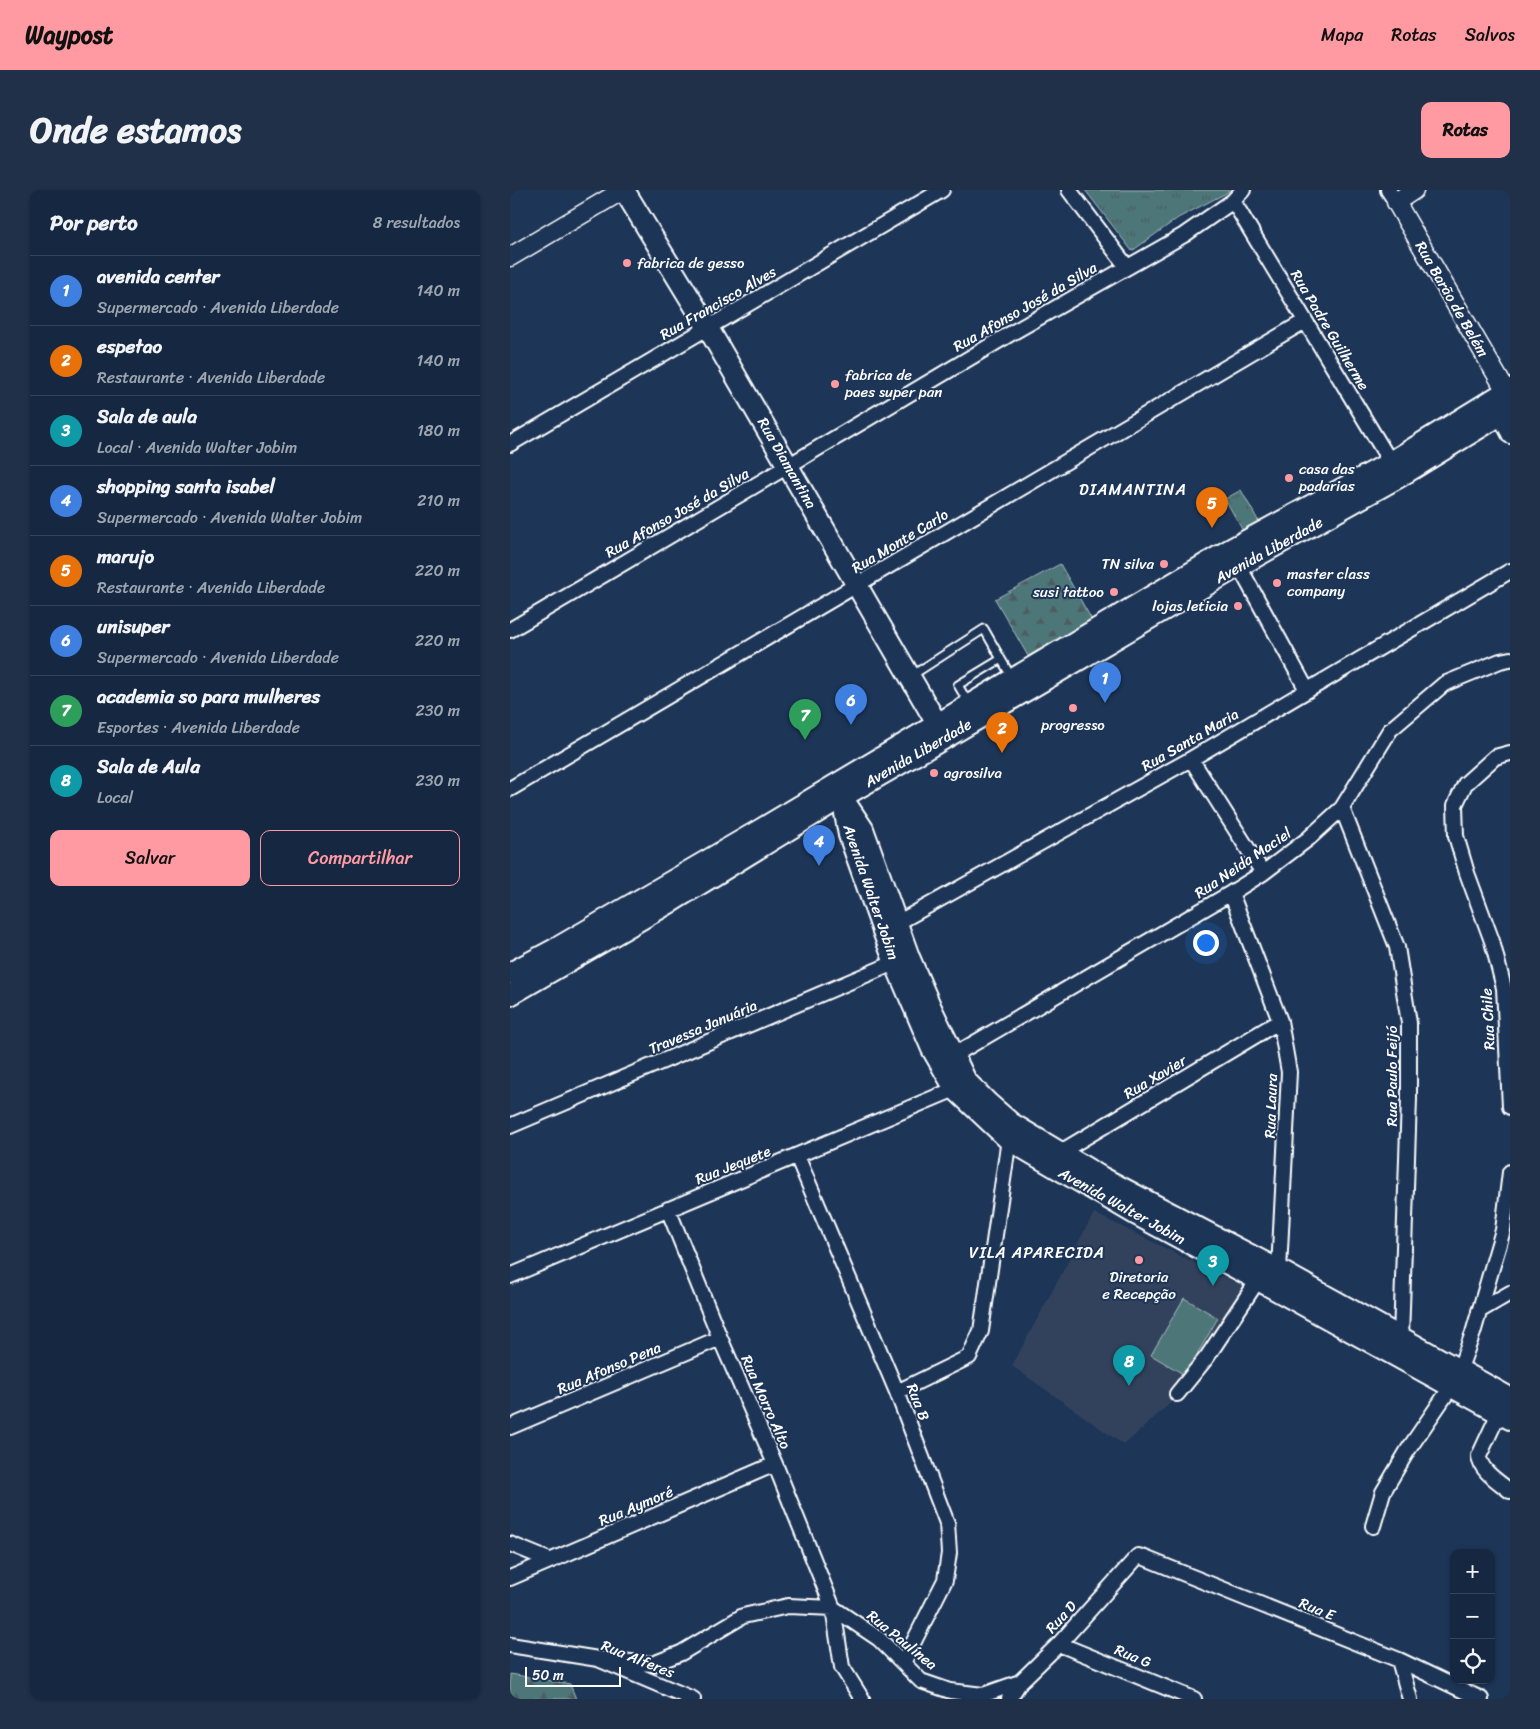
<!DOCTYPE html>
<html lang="pt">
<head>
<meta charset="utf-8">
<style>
	:root { --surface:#162841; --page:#1f3048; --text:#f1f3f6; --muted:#9ea6b1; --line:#35445a; --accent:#ff9aa2 }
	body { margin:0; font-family:Sriracha,sans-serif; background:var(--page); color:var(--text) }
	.controls { position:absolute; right:15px; bottom:15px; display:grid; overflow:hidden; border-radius:10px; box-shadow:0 1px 4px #0004 }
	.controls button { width:45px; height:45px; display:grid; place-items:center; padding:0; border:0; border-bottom:1px solid var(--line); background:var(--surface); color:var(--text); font:25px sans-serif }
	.scale { position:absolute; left:15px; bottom:12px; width:96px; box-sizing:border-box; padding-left:5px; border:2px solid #fff; border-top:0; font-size:14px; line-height:18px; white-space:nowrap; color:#fff; -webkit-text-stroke:4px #1d3557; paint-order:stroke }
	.you { position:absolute; left:695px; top:752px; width:18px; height:18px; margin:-12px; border:4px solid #fff; border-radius:50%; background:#1a73e8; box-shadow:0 0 0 8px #1a73e833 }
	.badge { display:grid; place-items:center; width:32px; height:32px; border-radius:50%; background:var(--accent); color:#fff; font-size:16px; font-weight:700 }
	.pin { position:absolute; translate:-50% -41px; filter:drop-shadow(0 1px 2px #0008) }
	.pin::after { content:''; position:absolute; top:26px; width:18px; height:15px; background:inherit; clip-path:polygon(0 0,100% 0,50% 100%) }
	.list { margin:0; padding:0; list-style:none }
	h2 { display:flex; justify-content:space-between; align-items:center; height:65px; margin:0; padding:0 20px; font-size:21px }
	h2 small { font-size:16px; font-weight:400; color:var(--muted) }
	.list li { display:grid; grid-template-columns:32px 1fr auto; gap:15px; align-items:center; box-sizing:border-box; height:70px; padding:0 20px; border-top:1px solid var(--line) }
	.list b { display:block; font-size:19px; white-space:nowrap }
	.list p { margin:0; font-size:16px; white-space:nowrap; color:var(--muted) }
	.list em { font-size:16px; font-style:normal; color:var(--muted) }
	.actions { display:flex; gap:10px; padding:15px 20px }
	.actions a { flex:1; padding:11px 0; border:1px solid var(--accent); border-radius:10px; text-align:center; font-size:18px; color:var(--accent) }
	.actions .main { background:var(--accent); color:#111 }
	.icon { flex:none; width:28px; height:28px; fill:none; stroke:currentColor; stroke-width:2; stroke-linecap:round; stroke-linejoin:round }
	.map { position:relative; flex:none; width:1000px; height:1509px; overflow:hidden; border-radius:10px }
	header { display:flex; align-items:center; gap:30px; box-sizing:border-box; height:70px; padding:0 25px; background:var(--accent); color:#111 }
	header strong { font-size:24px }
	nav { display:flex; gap:28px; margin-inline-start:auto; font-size:18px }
	.intro { display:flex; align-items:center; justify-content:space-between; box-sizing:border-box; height:120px; padding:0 30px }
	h1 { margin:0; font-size:35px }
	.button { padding:12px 22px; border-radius:10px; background:var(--accent); color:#111; font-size:18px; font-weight:700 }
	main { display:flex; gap:30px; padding:0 30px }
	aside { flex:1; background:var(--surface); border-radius:10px; box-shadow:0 1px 4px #0004 }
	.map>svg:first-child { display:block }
</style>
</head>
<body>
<header>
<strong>Waypost</strong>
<nav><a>Mapa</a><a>Rotas</a><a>Salvos</a></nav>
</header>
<div class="intro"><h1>Onde estamos</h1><a class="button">Rotas</a></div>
<main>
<aside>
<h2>Por perto<small>8 resultados</small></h2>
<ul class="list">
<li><span class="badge" style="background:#3f7fe0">1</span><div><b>avenida center</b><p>Supermercado · Avenida Liberdade</p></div><em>140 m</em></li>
<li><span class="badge" style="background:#e8710a">2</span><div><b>espetao</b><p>Restaurante · Avenida Liberdade</p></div><em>140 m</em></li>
<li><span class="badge" style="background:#0f9aa8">3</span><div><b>Sala de aula</b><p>Local · Avenida Walter Jobim</p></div><em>180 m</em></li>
<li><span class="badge" style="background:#3f7fe0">4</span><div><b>shopping santa isabel</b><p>Supermercado · Avenida Walter Jobim</p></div><em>210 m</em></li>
<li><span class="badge" style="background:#e8710a">5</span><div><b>marujo</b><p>Restaurante · Avenida Liberdade</p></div><em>220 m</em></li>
<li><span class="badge" style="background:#3f7fe0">6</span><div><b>unisuper</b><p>Supermercado · Avenida Liberdade</p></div><em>220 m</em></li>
<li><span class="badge" style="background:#2e9e5b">7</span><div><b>academia so para mulheres</b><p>Esportes · Avenida Liberdade</p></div><em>230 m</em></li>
<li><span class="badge" style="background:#0f9aa8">8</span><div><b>Sala de Aula</b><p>Local</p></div><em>230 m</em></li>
</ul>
<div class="actions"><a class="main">Salvar</a><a>Compartilhar</a></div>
</aside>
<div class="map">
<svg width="1000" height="1509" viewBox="0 0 1000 1509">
	<defs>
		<pattern id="grass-tufts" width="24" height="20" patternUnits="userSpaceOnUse" patternTransform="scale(1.25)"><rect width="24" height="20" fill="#4e7679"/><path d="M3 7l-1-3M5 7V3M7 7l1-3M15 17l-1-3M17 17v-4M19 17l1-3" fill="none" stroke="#4d5d5e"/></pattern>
		<pattern id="forest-firs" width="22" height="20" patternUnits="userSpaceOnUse" patternTransform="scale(1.25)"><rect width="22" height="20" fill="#4e7679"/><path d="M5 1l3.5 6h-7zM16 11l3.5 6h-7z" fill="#4d5d5e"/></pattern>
	</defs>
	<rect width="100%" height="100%" fill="#1d3557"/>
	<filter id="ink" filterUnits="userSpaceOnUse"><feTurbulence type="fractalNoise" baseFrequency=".02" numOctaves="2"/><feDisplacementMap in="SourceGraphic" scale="10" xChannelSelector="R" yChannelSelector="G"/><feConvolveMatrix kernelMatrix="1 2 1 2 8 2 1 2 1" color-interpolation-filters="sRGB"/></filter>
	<g filter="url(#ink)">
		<path fill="#30435c" d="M584 1023 744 1102 686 1190 614 1255 502 1176Z"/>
		<path fill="url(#grass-tufts)" stroke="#a6babc" d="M575 0H722L668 28 622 61Z
			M731 300 749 332 733 341 715 309Z"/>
		<path fill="url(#forest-firs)" stroke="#a6babc" d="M550 374 582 430 518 466 485 409Z
			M0 1484 60 1494 66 1509H0Z"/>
		<path fill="#4e7679" stroke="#a6babc" d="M674 1108 708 1128 675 1185 641 1165Z"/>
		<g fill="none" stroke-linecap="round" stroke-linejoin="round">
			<defs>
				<path id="service" d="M401 486 474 439 491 469
					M459 514 448 495 491 469 502 488"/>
				<path id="minor" d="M559 0 617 77
					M878 0 886 12
					M723 11 884 278
					M989 225 1000 246
					M0 254 432 0
					M725 369 797 500
					M0 440 278 276 500 144 674 45 723 11 733 0
					M1000 563 985 567 955 594 945 615 946 646 957 683 982 751 994 798 1000 917
					M681 569 753 683
					M0 599 795 131
					M832 618 887 757 899 833V909L891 1148 889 1155
					M721 703 770 831 779 882 769 1080
					M380 737 681 569 1000 381
					M444 865 721 703 753 683 798 649 832 618 880 540 934 494 990 471 1000 469
					M0 936 391 770
					M287 966 387 1202 437 1333 439 1363 435 1390 393 1473
					M546 968 549 963 770 831
					M158 1019 210 1148 265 1274 323 1418 332 1477 352 1509
					M0 1086 445 899 452 894
					M969 1121 1000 1103
					M387 1202 459 1167 471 1141 500 942
					M667 1204 697 1167 748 1090
					M989 1223 969 1266C970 1281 989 1292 1000 1301
					M0 1237 210 1148
					M863 1336 873 1302 898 1260 941 1197 949 1181 963 1143 993 1040 1000 982
					M0 1354 39 1370
					M0 1388 265 1274
					M549 1454 684 1509
					M0 1455 88 1469 183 1509
					M88 1469 143 1474 171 1463 233 1426 278 1416 323 1418 369 1449 411 1491 440 1501 473 1505 510 1492
					M889 1470 900 1509
					M499 1509 510 1492 549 1454 628 1366 635 1368 889 1470 971 1509"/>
				<path id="tertiary" d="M904 0 886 12 996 201 991 213
					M0 67 113 0"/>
				<path id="secondary" d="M114 0 198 138 433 544
					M332 607 339 645 373 741 385 773 422 859 445 899 499 950 625 1024 748 1090 1000 1229
					M337 615 353 639 399 767 422 820 456 891 478 913 501 933 593 988 769 1080 1000 1208
					M0 783 45 759 248 641 719 360 881 272 1000 199
					M0 805 164 710 332 607 435 548 729 376 889 287 1000 219"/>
			</defs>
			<use href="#service" stroke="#fff" stroke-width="11"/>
			<use href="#minor" stroke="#fff" stroke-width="18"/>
			<use href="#tertiary" stroke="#fff" stroke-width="21"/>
			<use href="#secondary" stroke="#fff" stroke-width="24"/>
			<use href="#service" stroke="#1d3557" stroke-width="7"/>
			<use href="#minor" stroke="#1d3557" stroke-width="14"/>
			<use href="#tertiary" stroke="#1d3557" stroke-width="18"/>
			<use href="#secondary" stroke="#1d3557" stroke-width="20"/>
		</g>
	</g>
	<g fill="#ff9aa2" stroke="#1d3557" stroke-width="2">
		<circle cx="117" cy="73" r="5"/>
		<circle cx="325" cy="194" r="5"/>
		<circle cx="779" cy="288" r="5"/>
		<circle cx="654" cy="374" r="5"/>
		<circle cx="767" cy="393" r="5"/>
		<circle cx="604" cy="402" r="5"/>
		<circle cx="728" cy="416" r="5"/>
		<circle cx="563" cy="518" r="5"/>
		<circle cx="424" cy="583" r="5"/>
		<circle cx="629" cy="1070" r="5"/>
	</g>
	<g text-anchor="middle" stroke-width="4" stroke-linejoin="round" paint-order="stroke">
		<g font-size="15" fill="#fff" stroke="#1d3557" text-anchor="start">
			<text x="127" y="78">fabrica de gesso</text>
			<text x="335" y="190">fabrica de<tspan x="335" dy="17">paes super pan</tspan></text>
			<text x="789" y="284">casa das<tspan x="789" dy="17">padarias</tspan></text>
			<text x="644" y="379" text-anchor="end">TN silva</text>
			<text x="777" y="389">master class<tspan x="777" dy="17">company</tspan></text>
			<text x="594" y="407" text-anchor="end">susi tattoo</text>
			<text x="718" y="421" text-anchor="end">lojas leticia</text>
			<text x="563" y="540" text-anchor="middle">progresso</text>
			<text x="434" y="588">agrosilva</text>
			<text x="629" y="1092" text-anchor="middle">Diretoria<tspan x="629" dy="17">e Recepção</tspan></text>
		</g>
		<g font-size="15" fill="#fff" stroke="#1d3557">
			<text transform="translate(942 109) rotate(60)" y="5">Rua Barão de Belém</text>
			<text transform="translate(208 113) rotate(-30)" y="5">Rua Francisco Alves</text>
			<text transform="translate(515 117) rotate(-30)" y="5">Rua Afonso José da Silva</text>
			<text transform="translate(820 140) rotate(59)" y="5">Rua Padre Guilherme</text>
			<text transform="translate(277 273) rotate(60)" y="5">Rua Diamantina</text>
			<text transform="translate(167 323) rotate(-30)" y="5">Rua Afonso José da Silva</text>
			<text transform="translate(390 351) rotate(-31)" y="5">Rua Monte Carlo</text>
			<text transform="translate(759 360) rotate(-29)" y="5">Avenida Liberdade</text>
			<text transform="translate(680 550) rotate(-30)" y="5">Rua Santa Maria</text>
			<text transform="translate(408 563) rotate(-30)" y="5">Avenida Liberdade</text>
			<text transform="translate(733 673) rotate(-34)" y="5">Rua Neida Maciel</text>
			<text transform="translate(361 702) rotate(71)" y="5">Avenida Walter Jobim</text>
			<text transform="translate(978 829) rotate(-93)" y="5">Rua Chile</text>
			<text transform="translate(193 837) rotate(-23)" y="5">Travessa Januária</text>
			<text transform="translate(882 886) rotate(-90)" y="5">Rua Paulo Feijó</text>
			<text transform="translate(645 887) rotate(-31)" y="5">Rua Xavier</text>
			<text transform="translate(761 916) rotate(-88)" y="5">Rua Laura</text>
			<text transform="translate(223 975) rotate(-22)" y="5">Rua Jequete</text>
			<text transform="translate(612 1016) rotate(29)" y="5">Avenida Walter Jobim</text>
			<text transform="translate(99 1178) rotate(-23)" y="5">Rua Afonso Pena</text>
			<text transform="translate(256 1212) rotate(66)" y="5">Rua Morro Alto</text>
			<text transform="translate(408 1212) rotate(69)" y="5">Rua B</text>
			<text transform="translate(126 1316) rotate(-23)" y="5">Rua Aymoré</text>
			<text transform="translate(807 1419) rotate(22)" y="5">Rua E</text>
			<text transform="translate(551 1427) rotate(-48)" y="5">Rua D</text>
			<text transform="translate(392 1450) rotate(39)" y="5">Rua Paulínea</text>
			<text transform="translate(623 1466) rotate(22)" y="5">Rua G</text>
			<text transform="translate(128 1469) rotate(22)" y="5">Rua Alferes</text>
		</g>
		<g font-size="16" letter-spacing="1" fill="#fff" stroke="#1d3557">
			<text x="623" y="305">DIAMANTINA</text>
			<text x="527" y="1068">VILA APARECIDA</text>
		</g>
	</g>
</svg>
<div class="controls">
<button>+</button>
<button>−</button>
<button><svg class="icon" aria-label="locate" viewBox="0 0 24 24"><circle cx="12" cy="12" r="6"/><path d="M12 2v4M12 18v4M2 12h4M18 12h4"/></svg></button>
</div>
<div class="scale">50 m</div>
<div class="you"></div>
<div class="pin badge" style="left:595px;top:513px;background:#3f7fe0">1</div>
<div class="pin badge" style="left:492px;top:563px;background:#e8710a">2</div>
<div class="pin badge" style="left:703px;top:1096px;background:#0f9aa8">3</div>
<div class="pin badge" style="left:309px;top:676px;background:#3f7fe0">4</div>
<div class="pin badge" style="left:702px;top:338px;background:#e8710a">5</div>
<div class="pin badge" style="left:341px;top:535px;background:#3f7fe0">6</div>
<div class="pin badge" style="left:295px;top:550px;background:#2e9e5b">7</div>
<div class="pin badge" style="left:619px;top:1196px;background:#0f9aa8">8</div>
</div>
</main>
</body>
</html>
